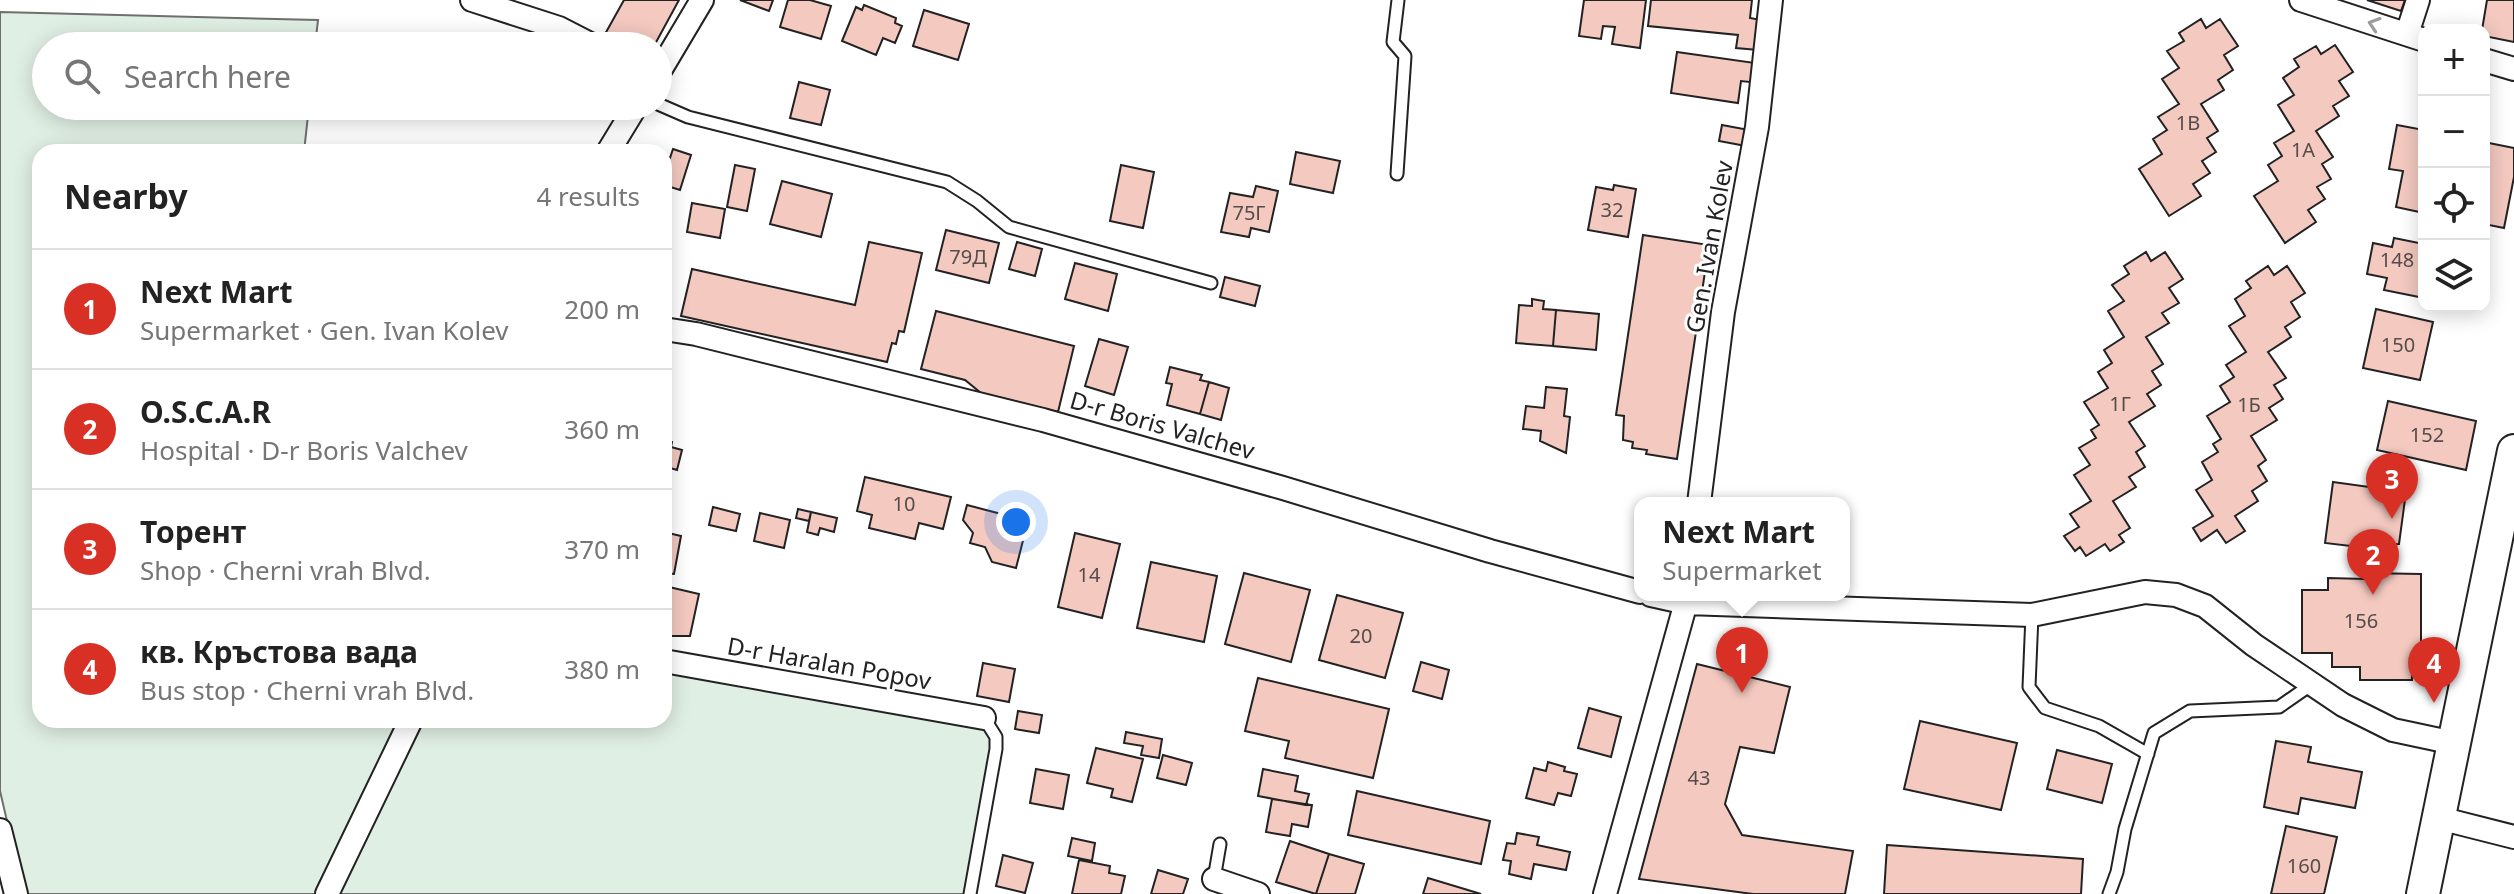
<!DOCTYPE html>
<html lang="en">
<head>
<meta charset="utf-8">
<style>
	:root { --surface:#fff; --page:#f2f2f2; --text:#222; --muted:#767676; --line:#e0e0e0; --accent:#d93025 }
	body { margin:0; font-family:"Noto Sans",sans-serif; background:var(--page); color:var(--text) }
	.controls { position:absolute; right:24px; top:24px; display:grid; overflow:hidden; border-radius:16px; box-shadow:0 4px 20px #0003 }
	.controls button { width:72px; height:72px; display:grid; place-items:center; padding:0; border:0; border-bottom:2px solid var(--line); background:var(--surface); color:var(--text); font:40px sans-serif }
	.you { position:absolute; left:1016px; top:522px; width:28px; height:28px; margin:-20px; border:6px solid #fff; border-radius:50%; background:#1a73e8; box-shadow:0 0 0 12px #1a73e833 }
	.badge { display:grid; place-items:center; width:52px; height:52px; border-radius:50%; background:var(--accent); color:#fff; font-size:26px; font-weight:700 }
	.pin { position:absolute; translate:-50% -66px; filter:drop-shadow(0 2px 4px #0008) }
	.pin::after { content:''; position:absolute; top:42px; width:28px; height:24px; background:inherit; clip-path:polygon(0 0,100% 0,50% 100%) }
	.popup { position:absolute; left:1634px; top:497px; width:216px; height:104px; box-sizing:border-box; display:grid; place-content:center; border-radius:16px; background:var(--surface); filter:drop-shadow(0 2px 6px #0005); font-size:26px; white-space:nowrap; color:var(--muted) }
	.popup b { font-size:30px; color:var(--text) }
	.popup::after { content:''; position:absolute; left:50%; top:100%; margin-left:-16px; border:16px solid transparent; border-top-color:var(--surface) }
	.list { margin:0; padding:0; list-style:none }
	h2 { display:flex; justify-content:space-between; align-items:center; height:104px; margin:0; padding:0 32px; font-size:34px }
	h2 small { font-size:26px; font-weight:400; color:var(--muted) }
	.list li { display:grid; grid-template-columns:52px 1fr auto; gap:24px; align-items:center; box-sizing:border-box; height:120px; padding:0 32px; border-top:2px solid var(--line) }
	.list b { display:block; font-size:30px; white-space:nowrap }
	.list p { margin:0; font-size:26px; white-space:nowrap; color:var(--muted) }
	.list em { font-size:26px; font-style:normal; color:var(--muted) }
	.icon { flex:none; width:44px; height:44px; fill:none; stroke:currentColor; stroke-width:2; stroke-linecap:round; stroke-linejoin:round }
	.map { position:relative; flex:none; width:2514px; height:894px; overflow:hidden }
	.search { position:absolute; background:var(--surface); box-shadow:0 4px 20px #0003; left:32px; top:32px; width:640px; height:88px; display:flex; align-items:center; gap:20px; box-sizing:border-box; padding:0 28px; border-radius:44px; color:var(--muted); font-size:30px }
	.panel { position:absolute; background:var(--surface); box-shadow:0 4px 20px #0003; left:32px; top:144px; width:640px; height:584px; border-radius:24px }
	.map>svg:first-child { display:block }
</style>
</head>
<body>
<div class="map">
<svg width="2514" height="894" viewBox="0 0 2514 894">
	<rect width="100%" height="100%" fill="#fff"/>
	<path fill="#e0efe3" stroke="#6f6f6f" stroke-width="2" d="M0 12 318 20 315 46H46V106H309L304 152H40V720H664V661L984 718 996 737 970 894H24L0 791Z"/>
	<path fill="#f3c9c0" stroke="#222" stroke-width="2" d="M624 0H679L654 46H607L600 43Z
		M740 0H773L769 11Z
		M788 0H810L831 6 821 39 780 27Z
		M1584 0H1646L1640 48 1612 44 1615 27 1603 26 1601 39 1579 36Z
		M1651 0H1752L1750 18 1761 20 1758 50 1736 48 1738 35 1648 26Z
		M2367 0H2405L2401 11Z
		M2487 0H2514V42L2484 36V30H2482Z
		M864 5 896 18 895 23 902 26 895 43 883 38 876 55 842 41 856 7 862 10Z
		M924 10 969 24 958 60 913 46Z
		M2201 19 2206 28 2220 19 2238 46 2224 55 2233 70 2218 80 2224 90 2201 104 2218 131 2207 138 2216 152 2202 161 2210 173 2193 184 2201 196 2169 216 2139 169 2162 154 2153 139 2167 130 2158 117 2179 104 2162 79 2179 68 2167 51 2184 41 2179 33Z
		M2335 45 2353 72 2339 81 2349 96 2333 106 2339 116 2316 131 2333 157 2322 164 2331 179 2317 187 2325 199 2308 210 2316 222 2285 243 2254 196 2278 181 2268 165 2282 156 2274 143 2294 131 2278 105 2294 95 2283 78 2299 67 2294 59 2316 46 2321 54Z
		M1677 52 1762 64 1759 83 1741 81 1738 103 1671 93Z
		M799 82 830 90 821 125 790 118Z
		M1722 125 1749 130 1746 146 1719 141Z
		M2397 125 2424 130V213L2396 207 2403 171 2389 169Z
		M2484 142 2514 148V177L2504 228 2484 224Z
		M673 149 691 155 680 190 664 185V156L670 158Z
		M1296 152 1340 161 1333 193 1290 184Z
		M735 165 755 169 747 211 727 207Z
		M1121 165 1154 172 1143 228 1110 221Z
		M782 181 832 194 821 237 770 224Z
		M1614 185 1636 189 1628 237 1588 230 1596 187 1613 190Z
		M1256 186 1278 191 1269 232 1251 228 1249 237 1221 232 1230 193 1253 197Z
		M692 203 725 209 720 238 687 232Z
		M946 230 999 243 989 283 936 270Z
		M1643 235 1709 245 1677 459 1646 454 1647 450 1632 448 1633 442 1623 440 1624 416 1616 415Z
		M2394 238 2424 244V298L2384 290 2387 278 2367 274 2373 243 2392 247Z
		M869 242 922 253 904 332 899 331 896 344 892 343 887 362 681 316 692 269 855 305Z
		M1017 242 1042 249 1035 276 1009 269Z
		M2146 252 2151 261 2165 252 2183 279 2169 288 2179 303 2162 313 2169 323 2146 337 2163 364 2152 371 2161 385 2147 394 2155 406 2129 422 2145 446 2136 452 2145 467 2129 477 2136 487 2113 501 2130 528 2119 535 2124 542 2110 551 2105 544 2086 556 2080 547 2075 551 2064 536 2079 527 2070 514 2091 501 2074 475 2090 465 2079 448 2096 438 2091 430 2099 425 2084 402 2108 388 2098 372 2112 363 2104 350 2124 337 2108 311 2124 301 2112 285 2129 274 2124 266Z
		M1075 263 1117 274 1108 311 1065 299Z
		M2268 266 2274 275 2287 266 2305 293 2291 302 2300 317 2285 327 2291 337 2268 352 2286 378 2274 385 2283 399 2269 408 2277 420 2251 436 2266 460 2258 466 2267 481 2252 491 2258 501 2235 516 2245 531 2226 543 2217 530 2201 541 2193 528 2213 516 2196 490 2212 480 2202 462 2218 452 2213 444 2221 439 2207 416 2230 402 2220 386 2234 377 2226 365 2246 352 2229 326 2245 316 2235 299 2251 288 2246 281Z
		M1225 277 1260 286 1255 306 1220 297Z
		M1532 299 1544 301 1543 309 1556 310 1553 346 1516 343 1519 305 1532 306Z
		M2376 309 2433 322 2420 380 2363 368Z
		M1556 310 1599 314 1596 350 1553 346Z
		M936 311 1074 346 1058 412 981 393 965 380 921 369Z
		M1099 339 1128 347 1114 395 1085 386Z
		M1170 367 1202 375 1200 380 1209 382 1200 414 1167 405 1172 384 1166 383Z
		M1209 382 1229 388 1221 420 1200 414Z
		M1546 387 1567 389 1564 416 1570 417 1566 453 1540 441 1541 431 1523 429 1526 406 1544 408Z
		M2388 401 2476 421 2466 470 2377 450Z
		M664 440 672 442 671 447 682 450 677 470 667 467 664 478Z
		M865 477 951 497 943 529 919 523 915 539 869 528 872 515 857 511Z
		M2333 482 2406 492 2399 544 2359 547 2325 543Z
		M967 505 1028 521 1016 568 992 562 985 547 970 543 973 533 963 520Z
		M713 507 740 514 736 531 709 525Z
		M798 509 811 512 809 521 796 518Z
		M811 512 837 518 834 532 820 528 818 535 807 532Z
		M760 513 790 520 784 548 754 541Z
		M664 532 681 536 674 574 664 573Z
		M1075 533 1120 544 1102 618 1058 607Z
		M1151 562 1217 576 1204 642 1137 628Z
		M1244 573 1310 590 1291 662 1225 644Z
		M2366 573 2421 574V656H2412V680H2360V667H2332V653H2302V590H2328V578L2366 579Z
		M669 587 699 594 690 636H664V606Z
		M1337 595 1403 613 1385 678 1319 660Z
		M1421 662 1449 670 1442 699 1413 691Z
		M983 663 1015 669 1009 702 977 696Z
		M1697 664 1790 687 1774 753 1740 747 1725 804 1742 835 1853 851 1845 894H1753L1639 879Z
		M1258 678 1389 709 1373 778 1285 758 1289 741 1245 731Z
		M1589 708 1621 717 1611 757 1578 748Z
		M1018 711 1042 715 1039 733 1015 729Z
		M1920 721 2017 743 2001 810 1904 789Z
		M1126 732 1162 739 1159 758 1141 755 1143 746 1124 743Z
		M2276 741 2311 747 2308 762 2362 772 2355 808 2301 798 2298 814 2264 807Z
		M1096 748 1143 759 1132 802 1111 797 1113 789 1087 783Z
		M2057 750 2112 764 2102 803 2047 789Z
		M1163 755 1192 763 1186 785 1157 778Z
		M1548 762 1565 767 1564 771 1577 774 1571 796 1558 793 1554 805 1526 798 1534 768 1546 771Z
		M1036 769 1069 775 1063 809 1030 803Z
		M1263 769 1298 776 1295 791 1309 794 1306 805 1258 796Z
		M1357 791 1490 821 1481 864 1348 835Z
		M1272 799 1312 805 1308 827 1292 824 1290 836 1266 832Z
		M2286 826 2337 837 2324 894H2271Z
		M1517 833 1539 837 1537 845 1570 852 1566 870 1534 864 1531 879 1509 874 1511 861 1503 860 1507 843 1515 844Z
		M1072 838 1095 843 1092 861 1068 856Z
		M1290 841 1329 854 1316 894 1276 882Z
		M1887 845 2083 859 2081 894H1884Z
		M1329 854 1364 864 1355 894H1316Z
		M1003 855 1033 863 1025 893 996 886Z
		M1079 860 1110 866 1109 873 1125 876 1121 894H1072Z
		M1158 870 1188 879 1183 894H1151Z
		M1428 878 1481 894H1423Z"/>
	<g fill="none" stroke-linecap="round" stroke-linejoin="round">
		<defs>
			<path id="lane" d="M658 104 688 117 947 182 977 201 1009 227 1211 283
				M1397 174 1405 56 1393 42 1398 0
				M2032 615 2029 687 2045 708 2099 726 2148 754
				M1214 879 1220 844
				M970 894 996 749V737L984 718
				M2109 894 2117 872 2125 829 2154 733 2190 711 2279 707 2312 684"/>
			<path id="street" d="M472 0 559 28 594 46
				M2301 0 2424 40
				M2407 34 2418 0
				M2484 60 2514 69
				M658 74 702 0
				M608 152 636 106
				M664 329 696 334 1043 420 1283 488 1490 551 1640 592
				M1699 503 1723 312 1757 127 1771 0
				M1651 595 1687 603 2032 615 2145 592 2176 595 2205 606 2254 645 2343 705 2393 730 2454 743
				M664 661 984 718
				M2439 818 2514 837
				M0 830 16 894
				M1214 879 1258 894
				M327 894 411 720
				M1605 894 1688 595"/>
			<path id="secondary" d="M2423 894 2514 451"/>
		</defs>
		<use href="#lane" stroke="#222" stroke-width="15"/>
		<use href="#street" stroke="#222" stroke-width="26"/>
		<use href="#secondary" stroke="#222" stroke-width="36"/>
		<use href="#lane" stroke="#fff" stroke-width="11"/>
		<use href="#street" stroke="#fff" stroke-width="22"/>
		<use href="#secondary" stroke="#fff" stroke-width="32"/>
	</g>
	<defs><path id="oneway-chevron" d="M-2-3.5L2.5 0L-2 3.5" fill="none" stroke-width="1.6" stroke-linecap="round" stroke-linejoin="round" transform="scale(2)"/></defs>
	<use stroke="#9c9c9c" href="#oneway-chevron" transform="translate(2374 24) rotate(-162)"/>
	<g text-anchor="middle" stroke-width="6" stroke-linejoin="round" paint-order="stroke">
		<g font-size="20" fill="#564c4a">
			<text x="2188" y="130">1В</text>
			<text x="2303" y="157">1А</text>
			<text x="1612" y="217">32</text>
			<text x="1249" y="220">75Г</text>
			<text x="968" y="264">79Д</text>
			<text x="2397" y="267">148</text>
			<text x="2398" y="352">150</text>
			<text x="2120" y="411">1Г</text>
			<text x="2249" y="412">1Б</text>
			<text x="2427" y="442">152</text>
			<text x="904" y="511">10</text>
			<text x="1089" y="582">14</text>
			<text x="2361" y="628">156</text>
			<text x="1361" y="643">20</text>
			<text x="1699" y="785">43</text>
			<text x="2304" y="873">160</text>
		</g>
		<g font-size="24" fill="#222" stroke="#fff">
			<text transform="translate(1710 247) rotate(-80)" y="8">Gen. Ivan Kolev</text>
			<text transform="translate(1162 426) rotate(16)" y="8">D-r Boris Valchev</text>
			<text transform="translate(829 664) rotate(10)" y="8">D-r Haralan Popov</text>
		</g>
	</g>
</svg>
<div class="controls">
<button>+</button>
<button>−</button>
<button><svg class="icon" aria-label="locate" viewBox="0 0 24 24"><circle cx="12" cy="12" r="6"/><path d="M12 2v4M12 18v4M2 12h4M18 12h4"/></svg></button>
<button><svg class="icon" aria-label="layers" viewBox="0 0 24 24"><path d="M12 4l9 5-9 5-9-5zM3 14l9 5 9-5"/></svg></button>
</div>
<div class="you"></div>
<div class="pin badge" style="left:1742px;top:693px">1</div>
<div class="popup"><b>Next Mart</b>Supermarket</div>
<div class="pin badge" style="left:2373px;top:595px">2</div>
<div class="pin badge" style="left:2392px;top:519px">3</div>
<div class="pin badge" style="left:2434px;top:703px">4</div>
<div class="search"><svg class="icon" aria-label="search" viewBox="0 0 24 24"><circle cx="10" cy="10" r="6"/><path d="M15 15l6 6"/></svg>Search here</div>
<section class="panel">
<h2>Nearby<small>4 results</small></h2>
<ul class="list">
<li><span class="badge">1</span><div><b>Next Mart</b><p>Supermarket · Gen. Ivan Kolev</p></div><em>200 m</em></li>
<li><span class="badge">2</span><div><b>O.S.C.A.R</b><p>Hospital · D-r Boris Valchev</p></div><em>360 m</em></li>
<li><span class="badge">3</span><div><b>Торент</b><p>Shop · Cherni vrah Blvd.</p></div><em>370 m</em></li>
<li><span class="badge">4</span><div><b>кв. Кръстова вада</b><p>Bus stop · Cherni vrah Blvd.</p></div><em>380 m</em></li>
</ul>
</section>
</div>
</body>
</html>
